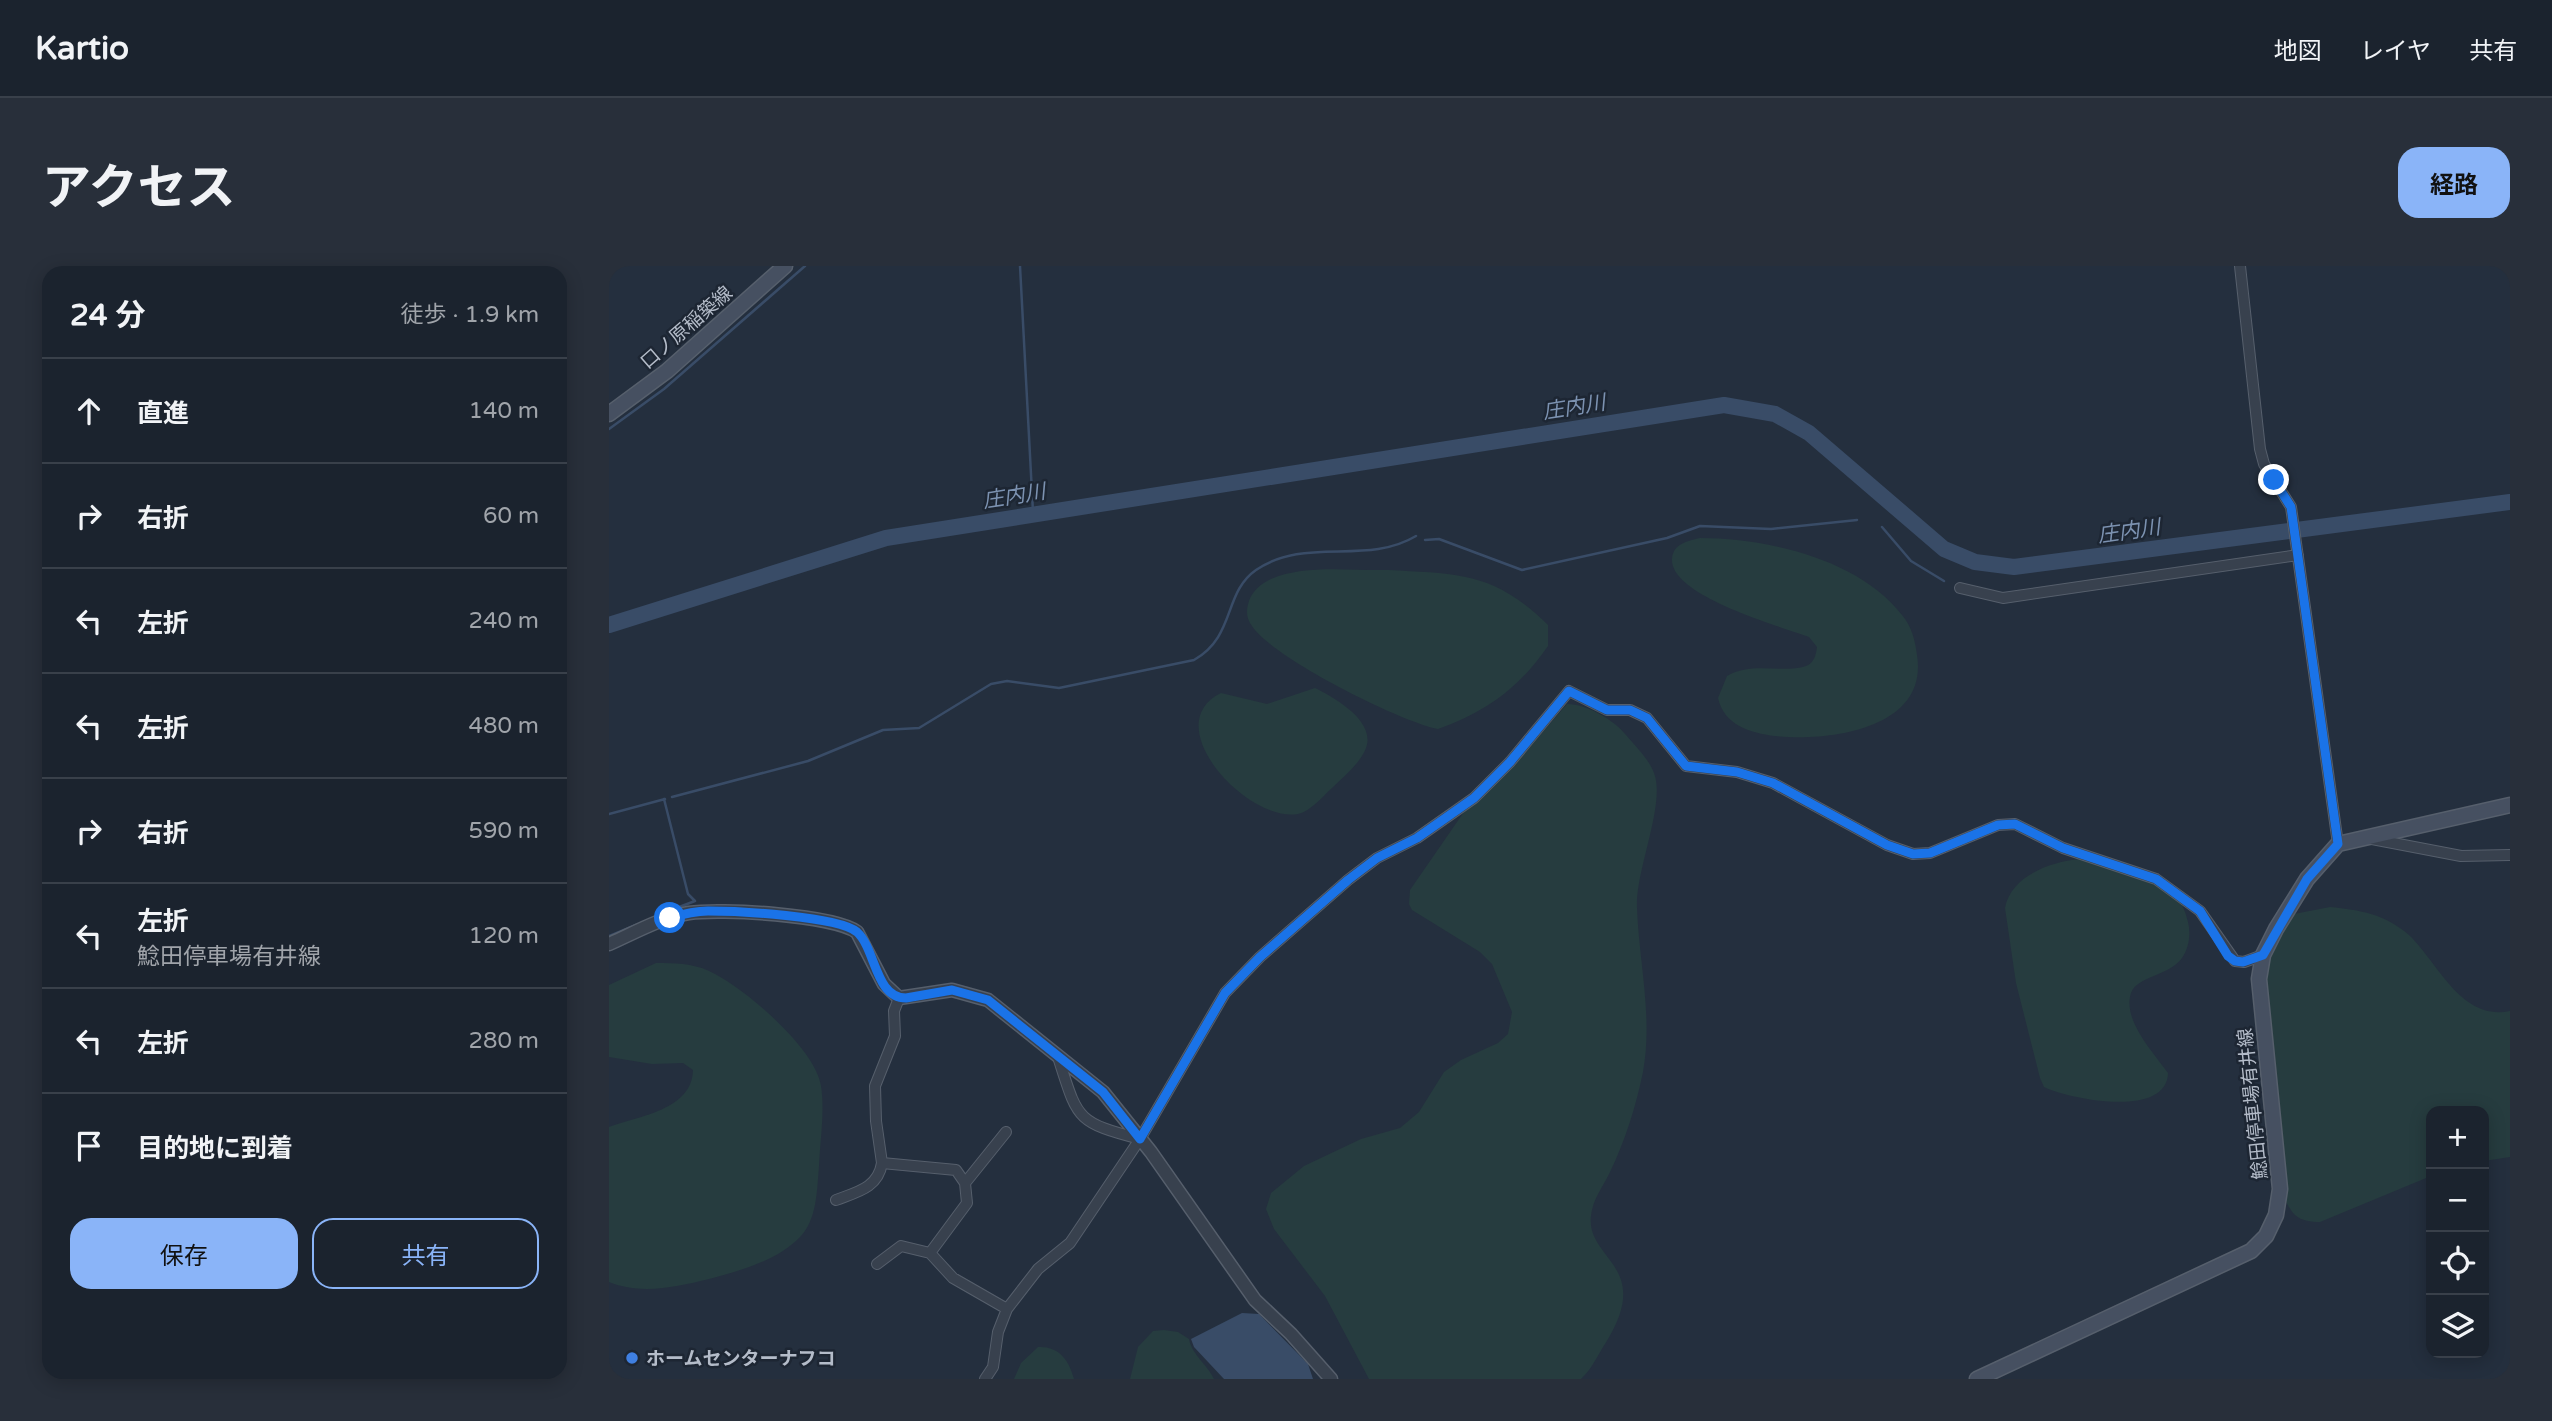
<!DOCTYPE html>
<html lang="ja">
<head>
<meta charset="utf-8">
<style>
	:root { --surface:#1b232e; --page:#282f3a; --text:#f1f3f6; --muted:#a0a4aa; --line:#39404a; --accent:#8ab4f8 }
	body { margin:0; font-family:"Varela Round","Noto Sans JP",sans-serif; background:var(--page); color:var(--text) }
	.controls { position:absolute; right:21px; bottom:21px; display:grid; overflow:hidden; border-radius:14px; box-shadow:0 4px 18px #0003 }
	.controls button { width:63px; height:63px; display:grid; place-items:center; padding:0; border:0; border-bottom:2px solid var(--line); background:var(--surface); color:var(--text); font:35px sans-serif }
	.stop { position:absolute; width:21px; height:21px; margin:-16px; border:5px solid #1a73e8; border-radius:50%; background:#fff }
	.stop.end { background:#1a73e8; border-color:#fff; box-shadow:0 2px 7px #0008 }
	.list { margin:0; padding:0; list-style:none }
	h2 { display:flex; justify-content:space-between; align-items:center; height:91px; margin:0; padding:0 28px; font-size:30px }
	h2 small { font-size:23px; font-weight:400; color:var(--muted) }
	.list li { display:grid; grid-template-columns:46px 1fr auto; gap:21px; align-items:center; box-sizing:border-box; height:105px; padding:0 28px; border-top:2px solid var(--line) }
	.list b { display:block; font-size:26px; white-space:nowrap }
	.list p { margin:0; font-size:23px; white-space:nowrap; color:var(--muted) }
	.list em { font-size:23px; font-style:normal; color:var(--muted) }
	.actions { display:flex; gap:14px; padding:21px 28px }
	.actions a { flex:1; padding:16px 0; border:2px solid var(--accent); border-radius:21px; text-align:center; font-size:24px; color:var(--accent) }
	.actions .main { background:var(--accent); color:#111 }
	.icon { flex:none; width:38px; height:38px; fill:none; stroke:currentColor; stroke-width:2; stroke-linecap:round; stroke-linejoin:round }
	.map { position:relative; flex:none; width:1901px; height:1113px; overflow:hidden; border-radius:21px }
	header { display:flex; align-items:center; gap:42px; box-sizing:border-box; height:98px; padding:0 35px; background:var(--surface); border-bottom:2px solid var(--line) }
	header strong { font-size:33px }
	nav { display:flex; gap:38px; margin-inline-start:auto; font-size:24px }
	.intro { display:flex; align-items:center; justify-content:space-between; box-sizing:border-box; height:168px; padding:0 42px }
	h1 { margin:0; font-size:49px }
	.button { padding:18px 32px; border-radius:21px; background:var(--accent); color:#111; font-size:24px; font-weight:700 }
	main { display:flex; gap:42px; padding:0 42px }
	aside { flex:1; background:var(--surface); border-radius:21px; box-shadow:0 4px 18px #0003 }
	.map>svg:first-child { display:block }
</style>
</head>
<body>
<header>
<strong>Kartio</strong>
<nav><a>地図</a><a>レイヤ</a><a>共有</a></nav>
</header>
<div class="intro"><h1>アクセス</h1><a class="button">経路</a></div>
<main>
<aside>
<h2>24 分<small>徒歩 · 1.9 km</small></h2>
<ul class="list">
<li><svg class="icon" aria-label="ahead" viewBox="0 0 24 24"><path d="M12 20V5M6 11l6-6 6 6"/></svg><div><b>直進</b></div><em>140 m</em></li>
<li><svg class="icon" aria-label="right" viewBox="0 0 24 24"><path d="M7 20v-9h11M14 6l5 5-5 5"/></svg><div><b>右折</b></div><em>60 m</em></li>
<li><svg class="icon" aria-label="left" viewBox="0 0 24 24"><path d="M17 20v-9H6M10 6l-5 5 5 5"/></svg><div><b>左折</b></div><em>240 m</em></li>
<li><svg class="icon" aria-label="left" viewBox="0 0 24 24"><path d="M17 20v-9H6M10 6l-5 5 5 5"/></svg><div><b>左折</b></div><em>480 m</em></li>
<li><svg class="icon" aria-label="right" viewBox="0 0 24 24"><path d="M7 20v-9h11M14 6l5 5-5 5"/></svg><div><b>右折</b></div><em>590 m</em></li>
<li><svg class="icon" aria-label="left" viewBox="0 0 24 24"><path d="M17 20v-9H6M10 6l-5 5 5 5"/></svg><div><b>左折</b><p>鯰田停車場有井線</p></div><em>120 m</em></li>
<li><svg class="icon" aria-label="left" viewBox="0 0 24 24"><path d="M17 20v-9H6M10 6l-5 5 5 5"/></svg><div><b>左折</b></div><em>280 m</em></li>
<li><svg class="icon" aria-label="arrive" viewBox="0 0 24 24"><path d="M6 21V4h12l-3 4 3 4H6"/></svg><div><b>目的地に到着</b></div></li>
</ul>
<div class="actions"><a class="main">保存</a><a>共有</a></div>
</aside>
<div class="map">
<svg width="1901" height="1113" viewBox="0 0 1901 1113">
	<rect width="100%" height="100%" fill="#242f3e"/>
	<path fill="#263c3f" d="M1091 272C1158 272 1250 293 1293 349 1303 361 1306 374 1308 389 1320 463 1220 476 1166 470 1141 467 1115 459 1109 432L1118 410C1144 395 1173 408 1197 400 1205 397 1207 389 1208 381L1200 371C1171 360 1061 330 1063 293 1064 278 1078 275 1091 272Z
		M779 304C851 308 885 306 939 359V380C910 422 877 446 829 463 790 455 664 392 643 360 637 352 637 344 640 335 643 325 653 317 662 313 696 298 742 305 779 304Z
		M706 422C726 432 767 455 757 482 750 499 736 509 723 522 713 531 702 545 689 548 639 557 547 459 612 427L658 438Z
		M958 438C978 438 1005 454 1017 469 1027 481 1040 493 1045 507 1057 538 1026 605 1028 642 1030 697 1044 751 1034 806 1027 840 1016 875 1001 906 995 919 986 930 983 944 971 994 1048 996 996 1078 988 1090 983 1103 972 1113H760L716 1030 665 963 657 943 662 927 695 900 752 873 791 862 810 846 835 806 852 794 889 777 899 768 903 746 883 698 871 686 803 644 800 638 801 624 857 543 900 505Z
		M1470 593C1514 594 1569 606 1579 656 1582 668 1580 682 1573 692 1560 710 1528 710 1522 727 1513 754 1545 787 1559 807 1558 853 1460 833 1435 821L1431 812 1407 717 1396 642C1402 610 1441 596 1470 593Z
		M1721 641C1751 644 1776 648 1800 669 1830 698 1852 755 1901 745V891L1875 895V845H1822V910L1711 956C1702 956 1693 955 1686 949 1647 910 1655 718 1661 663L1680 649Z
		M47 697C65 697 83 697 100 705 134 720 207 783 212 820 216 845 211 875 210 900 208 924 208 954 191 971 168 995 130 1005 100 1013 67 1021 32 1029 0 1016V861C30 850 83 844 84 804L74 797 43 798 0 791V719Z
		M555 1064 569 1066 580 1073C583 1089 598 1098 605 1113H521L529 1081 544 1065Z
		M429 1081C450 1080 460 1094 465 1113H405L412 1097Z"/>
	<path fill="#394c67" d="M633 1047 650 1048 699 1098 704 1113H615L585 1081 582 1073Z"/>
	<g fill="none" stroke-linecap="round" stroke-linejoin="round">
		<path stroke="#394c67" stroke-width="2.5" d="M411 0 424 246
			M0 163 55 123 196 0
			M1273 261 1302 295 1335 315
			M816 274 830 273 913 304 1058 272 1091 260 1162 263 1248 254
			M63 531 199 495 274 464 310 462 382 418 398 415 450 422 585 394C627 370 614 327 647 304 697 270 757 300 807 270
			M0 548 56 533
			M49 649 86 635 79 628 55 533
			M0 670 27 659"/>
		<path stroke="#394c67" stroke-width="16" d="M0 359 277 272 1115 139 1166 148 1200 167 1335 283 1366 296 1405 301 1901 236"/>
		<defs>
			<path id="minor" d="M1631 0 1651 183 1655 198 1682 241 1729 578
				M1351 322 1394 332 1689 289
				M1763 573 1852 590 1901 589
				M290 732 285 745 286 770 266 820 267 855 273 897 347 904 356 917 358 937 321 987 344 1012 398 1043
				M449 791C469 853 466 856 531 873
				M356 917 397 866
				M227 934C248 926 269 922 273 897
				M268 998 292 980 321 987
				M376 1113 384 1101 389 1066 398 1043 429 1003 461 977 531 873 616 727 651 691 739 614 768 592 808 572 865 532 901 496 960 425 998 444H1021L1038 452 1077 500 1128 506 1164 517 1278 579 1304 588 1321 587 1389 559 1406 558 1454 582 1547 613 1591 645 1626 695 1635 696 1654 689"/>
			<path id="tertiary" d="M0 678C25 667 53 651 80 647 111 642 224 649 248 666L275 718 290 732 343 724 379 734 494 826 542 886 646 1034 682 1068 722 1113"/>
			<path id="secondary" d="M0 148 58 105 176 0
				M1368 1113 1642 985 1657 970 1667 949 1671 923 1650 713 1654 689 1667 663 1698 613 1729 578 1901 539"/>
		</defs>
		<use href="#minor" stroke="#565f6c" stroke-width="12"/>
		<use href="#tertiary" stroke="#565f6c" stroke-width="15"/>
		<use href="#secondary" stroke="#565f6c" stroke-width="17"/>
		<use href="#minor" stroke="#38414e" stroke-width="10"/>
		<use href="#tertiary" stroke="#38414e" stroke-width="12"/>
		<use href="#secondary" stroke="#465061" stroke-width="14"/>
	</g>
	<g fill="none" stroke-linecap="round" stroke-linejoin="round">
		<path stroke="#1a73e8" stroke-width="9" d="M61 652C74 648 86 645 99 645 127 645 229 650 248 666 267 683 266 732 297 732L343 724 379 734 494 826 531 873 616 727 651 691 739 614 768 592 808 572 865 532 901 496 960 425 998 444H1021L1038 452 1077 500 1128 506 1164 517 1278 579 1304 588 1321 587 1389 559 1406 558 1454 582 1547 613 1591 645 1619 690 1626 695 1634 696 1654 689 1698 613 1729 578 1682 241 1665 214"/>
	</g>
	<circle fill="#3f7fe0" stroke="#1d2633" stroke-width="2.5" cx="23" cy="1092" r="7"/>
	<g text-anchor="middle" stroke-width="5" stroke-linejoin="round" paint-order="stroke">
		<g font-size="19" fill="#b4bcc9" stroke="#1d2633">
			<text transform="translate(77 61) rotate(-41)" y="7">口ノ原稲築線</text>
			<text transform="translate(1643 838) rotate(-96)" y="7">鯰田停車場有井線</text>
		</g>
		<g font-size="19" font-weight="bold" fill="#b4bcc9" stroke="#1d2633" text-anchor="start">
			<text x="37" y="1099">ホームセンターナフコ</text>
		</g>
		<g font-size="21" font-style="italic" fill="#7c92b1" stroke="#1d2633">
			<text transform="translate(965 141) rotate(-9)" y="7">庄内川</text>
			<text transform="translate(405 230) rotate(-9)" y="7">庄内川</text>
			<text transform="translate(1520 265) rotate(-8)" y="7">庄内川</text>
		</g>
	</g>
</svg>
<div class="controls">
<button>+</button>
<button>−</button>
<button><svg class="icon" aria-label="locate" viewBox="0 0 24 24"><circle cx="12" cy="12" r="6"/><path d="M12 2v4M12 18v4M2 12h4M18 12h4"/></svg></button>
<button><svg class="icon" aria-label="layers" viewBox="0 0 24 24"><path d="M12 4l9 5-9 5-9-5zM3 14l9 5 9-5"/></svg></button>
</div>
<div class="stop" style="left:61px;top:652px"></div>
<div class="stop end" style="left:1665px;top:214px"></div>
</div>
</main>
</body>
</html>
